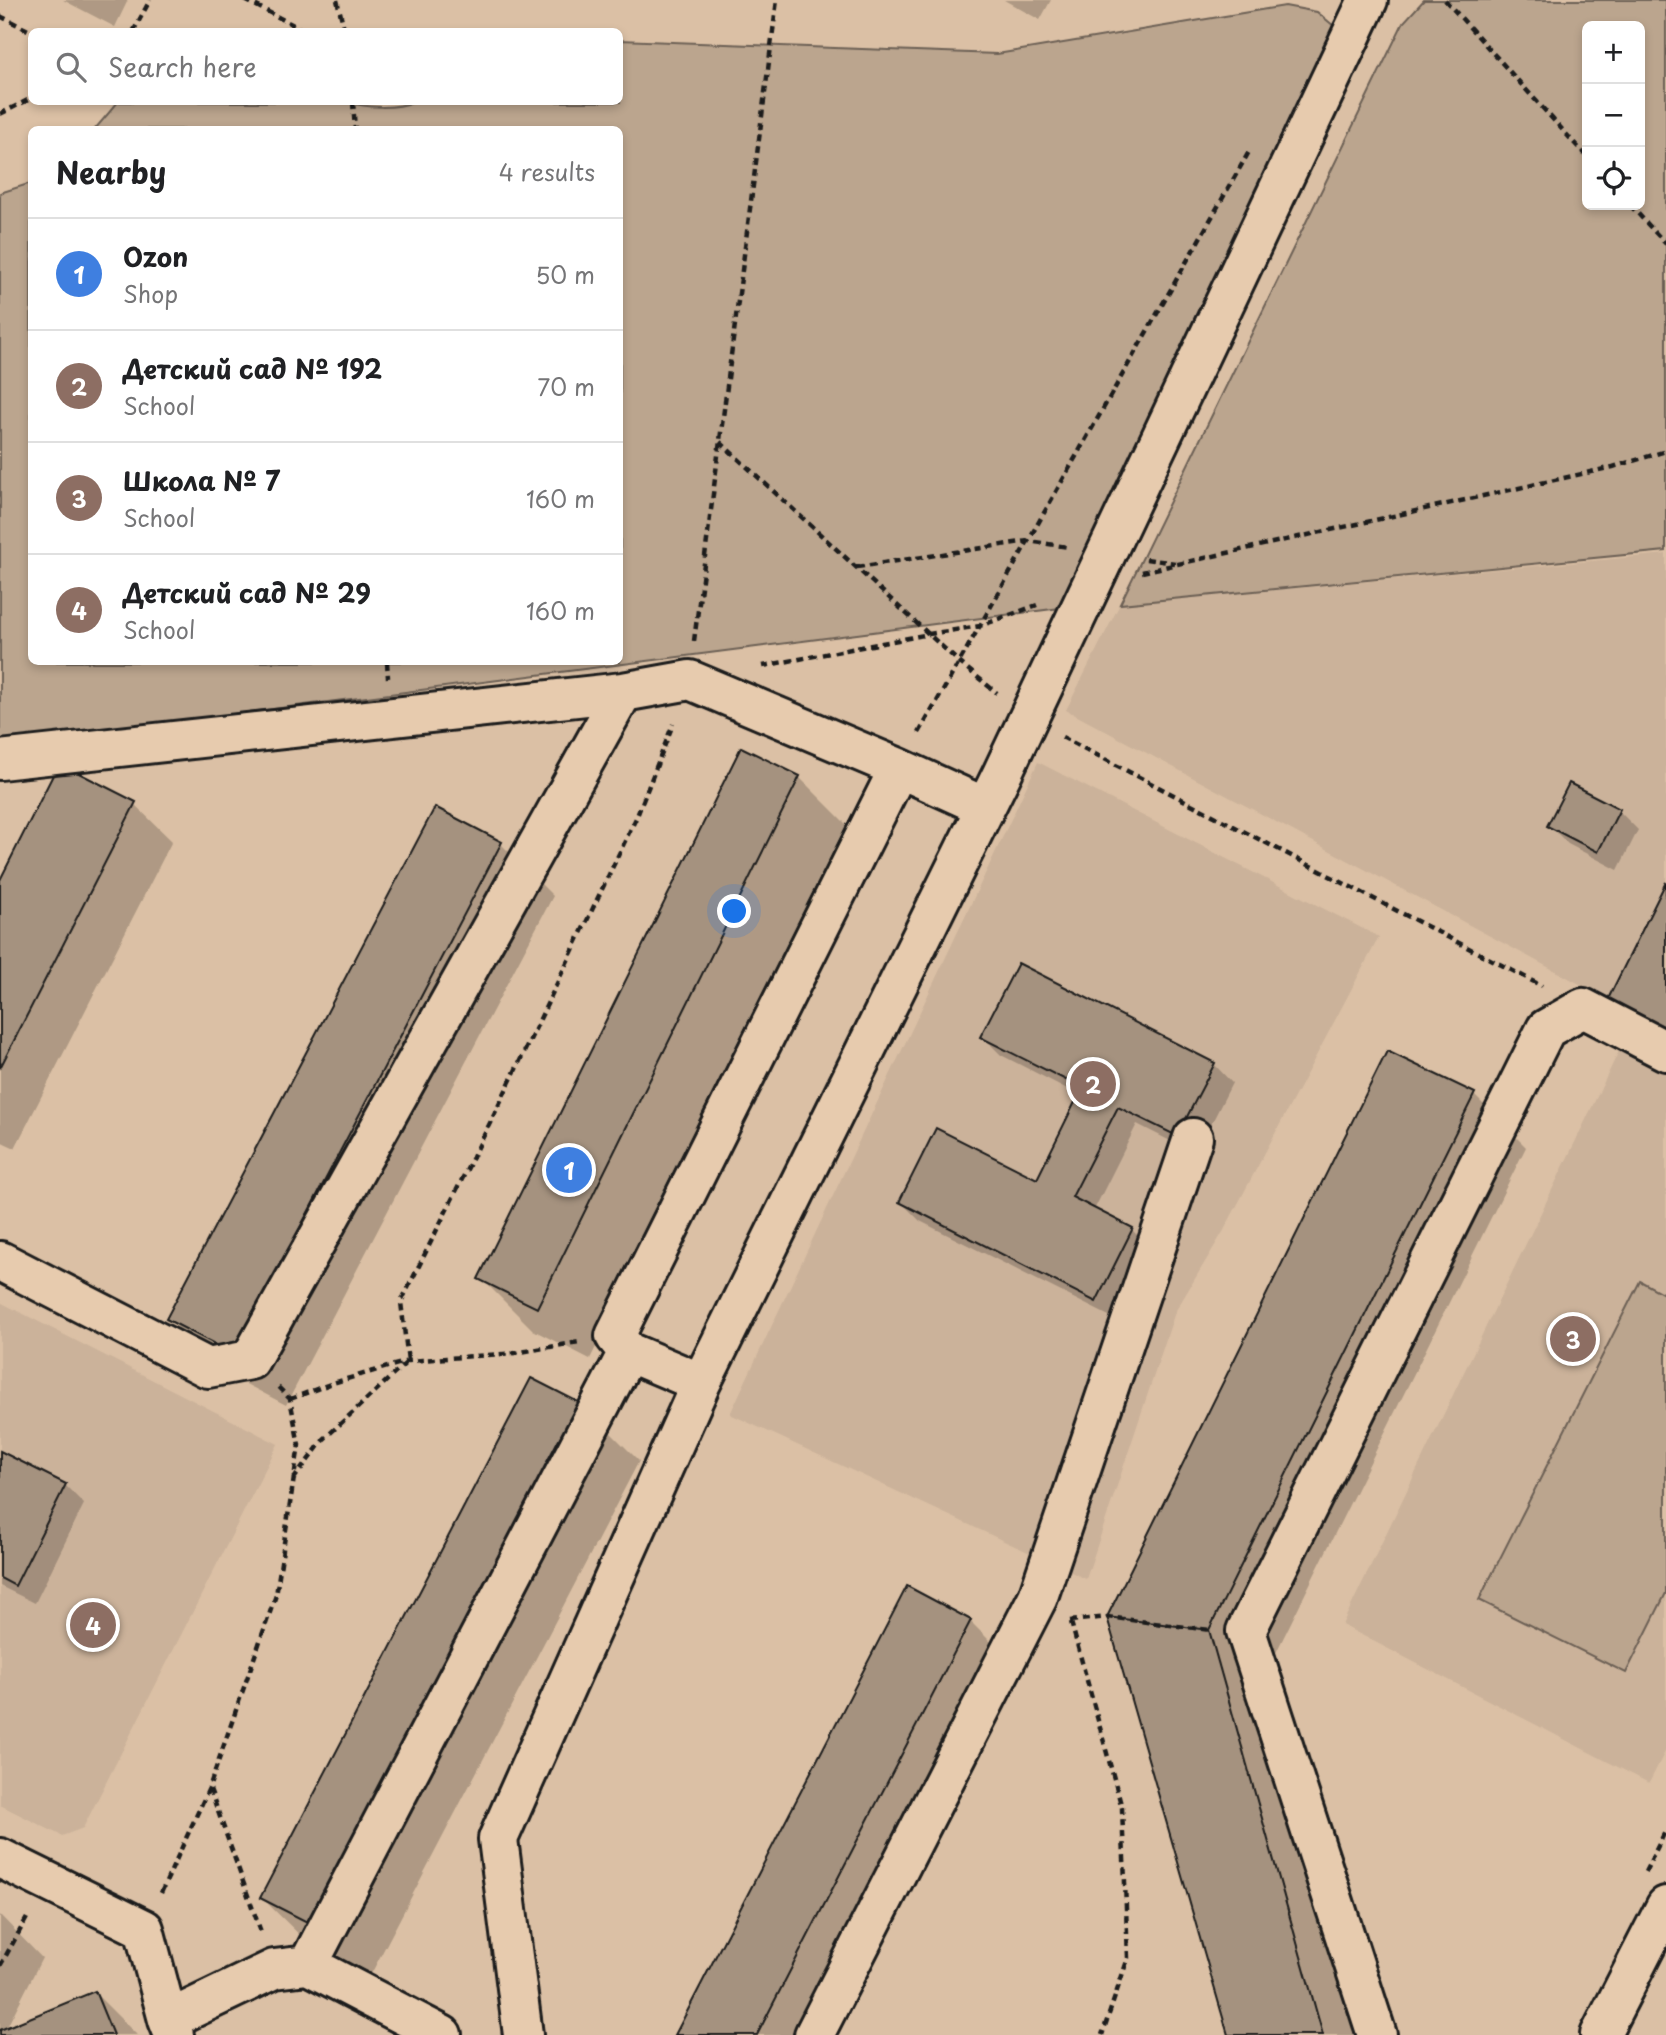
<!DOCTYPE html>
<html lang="en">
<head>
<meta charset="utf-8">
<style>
	:root { --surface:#fff; --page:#f2f2f2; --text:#202124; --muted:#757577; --line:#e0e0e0; --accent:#d93025 }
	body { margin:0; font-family:"Playpen Sans",sans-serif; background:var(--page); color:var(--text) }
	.controls { position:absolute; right:21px; top:21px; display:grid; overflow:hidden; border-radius:10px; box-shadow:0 4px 10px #0003 }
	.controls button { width:63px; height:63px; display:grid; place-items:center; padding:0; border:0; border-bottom:2px solid var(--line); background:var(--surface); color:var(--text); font:35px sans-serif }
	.you { position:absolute; left:735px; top:912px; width:24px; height:24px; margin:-18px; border:5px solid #fff; border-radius:50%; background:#1a73e8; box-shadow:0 0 0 10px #1a73e833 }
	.badge { display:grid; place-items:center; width:46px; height:46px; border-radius:50%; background:var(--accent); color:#fff; font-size:23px; font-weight:700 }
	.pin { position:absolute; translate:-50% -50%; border:4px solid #fff; box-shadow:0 2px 7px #0006 }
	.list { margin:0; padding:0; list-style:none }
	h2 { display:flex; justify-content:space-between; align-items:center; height:91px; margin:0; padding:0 28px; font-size:30px }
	h2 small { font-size:23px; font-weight:400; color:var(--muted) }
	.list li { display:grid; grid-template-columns:46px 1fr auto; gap:21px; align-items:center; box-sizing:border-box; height:112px; padding:0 28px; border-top:2px solid var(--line) }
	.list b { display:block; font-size:26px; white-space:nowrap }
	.list p { margin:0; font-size:23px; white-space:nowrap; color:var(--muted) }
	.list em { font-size:23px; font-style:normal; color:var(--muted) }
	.icon { flex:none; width:38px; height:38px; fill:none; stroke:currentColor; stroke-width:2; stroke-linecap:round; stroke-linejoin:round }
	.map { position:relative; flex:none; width:1666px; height:2035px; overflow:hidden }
	.search { position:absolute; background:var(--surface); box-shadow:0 4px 10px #0003; left:28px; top:28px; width:595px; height:77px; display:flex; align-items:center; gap:18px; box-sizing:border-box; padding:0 24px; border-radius:10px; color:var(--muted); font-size:26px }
	.panel { position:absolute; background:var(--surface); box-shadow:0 4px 10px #0003; left:28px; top:126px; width:595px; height:539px; border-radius:10px }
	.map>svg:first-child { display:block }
</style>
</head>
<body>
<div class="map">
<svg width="1666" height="2035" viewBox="0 0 1666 2035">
	<rect width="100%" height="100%" fill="#dbc0a5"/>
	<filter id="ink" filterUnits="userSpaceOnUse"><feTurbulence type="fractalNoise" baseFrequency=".0143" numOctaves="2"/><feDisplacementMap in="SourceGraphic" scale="14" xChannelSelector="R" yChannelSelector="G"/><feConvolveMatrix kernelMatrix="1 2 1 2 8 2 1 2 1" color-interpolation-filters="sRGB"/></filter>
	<g filter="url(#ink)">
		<path fill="#cbb29a" d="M1666 554V1750L1649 1783 1342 1625 1618 1053 1608 999 1066 710 1120 604Z
			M1038 762 1379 937 1223 1232 1175 1312 1086 1579 730 1414Z
			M0 1302 278 1444 83 1828 62 1836 0 1805Z"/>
		<path fill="#bba58e" stroke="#6c6055" stroke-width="2" fill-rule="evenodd" d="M1424 0H1666V551L1120 604 1403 23ZM1587 26H1640V205H1587Z
			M1285 6 1317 12 1340 31 1060 608 0 744V193L31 183 32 662H620V130L95 129 118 102H349C365 108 397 109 413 102H620V40L997 54Z
			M1640 1281 1666 1295V1593L1626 1673 1479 1600Z"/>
		<path fill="#0003" d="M63 0H128L115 27Z
			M1004 0H1051L1040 20Z
			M799 777 851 829 590 1359 533 1330 481 1278Z
			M134 804 172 841 15 1148 0 1141V884Z
			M1619 811 1638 830 1618 870 1568 844 1549 825Z
			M501 844 553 896 286 1405 221 1371 169 1319Z
			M1666 886V1045L1647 1036 1610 999Z
			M982 1036 1214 1064 1232 1083 1196 1154 1137 1124 1094 1210 1132 1230 1151 1249 1115 1319 920 1221 901 1202 1037 1182 1081 1096 1001 1055Z
			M1387 1053 1474 1095 1526 1147 1261 1683 1359 2035H1230L1109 1617Z
			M587 1409 639 1461 369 1978 315 1950 262 1898Z
			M0 1453 65 1485 84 1504 35 1603 0 1586Z
			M970 1621 1022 1673 836 2035H677Z
			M0 1915 42 1958 6 2029 95 1993 137 2035H2L0 2033Z"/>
		<path fill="#a5927f" stroke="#1c1c1c" stroke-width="2" d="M741 747 800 776 537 1308 478 1279Z
			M59 763 136 802 0 1068V880Z
			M1569 783 1620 809 1598 852 1547 826Z
			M435 807 502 842 234 1354 166 1319Z
			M1666 882V1028L1608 999Z
			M1018 963 1215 1063 1177 1136 1118 1107 1072 1197 1133 1228 1096 1302 899 1202 936 1128 1037 1179 1082 1088 980 1037Z
			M1387 1051 1475 1093 1209 1630 1107 1617Z
			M531 1378 588 1407 317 1927 260 1898Z
			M0 1451 66 1484 15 1586 0 1578Z
			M907 1586 971 1620 757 2035H675Z
			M1107 1617 1209 1630 1323 2035H1228Z
			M95 1991 113 2035H0V2030Z"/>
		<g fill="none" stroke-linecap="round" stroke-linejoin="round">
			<defs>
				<path id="minor" d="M0 760 623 692 690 680 899 768 985 807
					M0 1261 208 1368 250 1360 623 692
					M701 1383 628 1352 615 1336 899 768
					M0 1858 144 1929 168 2020 174 2035
					M308 1965 442 2035
					M168 2020 274 1969 308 1965 628 1352
					M523 2035 498 1839 701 1383 1001 776 1368 0
					M814 2035 1038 1597 1193 1138
					M1377 2035 1246 1631 1546 1029 1583 1008 1666 1051
					M1600 2035 1666 1906"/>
			</defs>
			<use href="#minor" stroke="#1c1c1c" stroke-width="44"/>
			<path stroke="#1c1c1c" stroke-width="4.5" stroke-dasharray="7 5" stroke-linecap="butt" d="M245 0 307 32
				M337 0 345 32
				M1445 0 1587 157
				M0 16 32 32
				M133 32 150 0
				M353 102 355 130
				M0 114 32 98
				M1630 205 1666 244
				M720 442 959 662 997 693
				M1146 559 1175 563
				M857 567 1028 541 1068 547
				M1142 572 1613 467 1666 451
				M694 641 777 0
				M387 662 388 678
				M763 666 929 634 980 626 1037 605
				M919 733 1250 150
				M1062 737 1542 986
				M290 1399 333 1383 408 1361 515 1353 579 1342
				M293 1480 324 1439 408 1361 401 1302 495 1113 637 816 673 724
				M1070 1621 1107 1617 1210 1630
				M1071 1622 1122 1808 1128 1958 1102 2035
				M210 1789 261 1932
				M1645 1872 1666 1830
				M161 1893 209 1788 276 1595 299 1445 290 1399 277 1386
				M0 1966 28 1916"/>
			<use href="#minor" stroke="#e7cbae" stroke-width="38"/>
		</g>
	</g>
</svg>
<div class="controls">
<button>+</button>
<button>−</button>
<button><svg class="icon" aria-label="locate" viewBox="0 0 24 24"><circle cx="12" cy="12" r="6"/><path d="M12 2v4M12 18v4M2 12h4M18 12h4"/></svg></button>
</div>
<div class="you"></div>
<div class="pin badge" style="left:569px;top:1170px;background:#3f7fe0">1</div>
<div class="pin badge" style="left:1093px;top:1084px;background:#8d6e63">2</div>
<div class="pin badge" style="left:1573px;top:1339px;background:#8d6e63">3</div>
<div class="pin badge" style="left:93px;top:1625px;background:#8d6e63">4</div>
<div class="search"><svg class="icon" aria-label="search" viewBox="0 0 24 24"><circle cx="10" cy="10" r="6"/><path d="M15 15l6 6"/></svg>Search here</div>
<section class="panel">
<h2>Nearby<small>4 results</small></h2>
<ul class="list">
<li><span class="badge" style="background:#3f7fe0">1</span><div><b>Ozon</b><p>Shop</p></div><em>50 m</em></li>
<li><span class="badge" style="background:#8d6e63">2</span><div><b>Детский сад № 192</b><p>School</p></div><em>70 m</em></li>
<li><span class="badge" style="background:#8d6e63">3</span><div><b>Школа № 7</b><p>School</p></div><em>160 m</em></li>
<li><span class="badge" style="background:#8d6e63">4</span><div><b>Детский сад № 29</b><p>School</p></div><em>160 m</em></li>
</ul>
</section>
</div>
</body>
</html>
